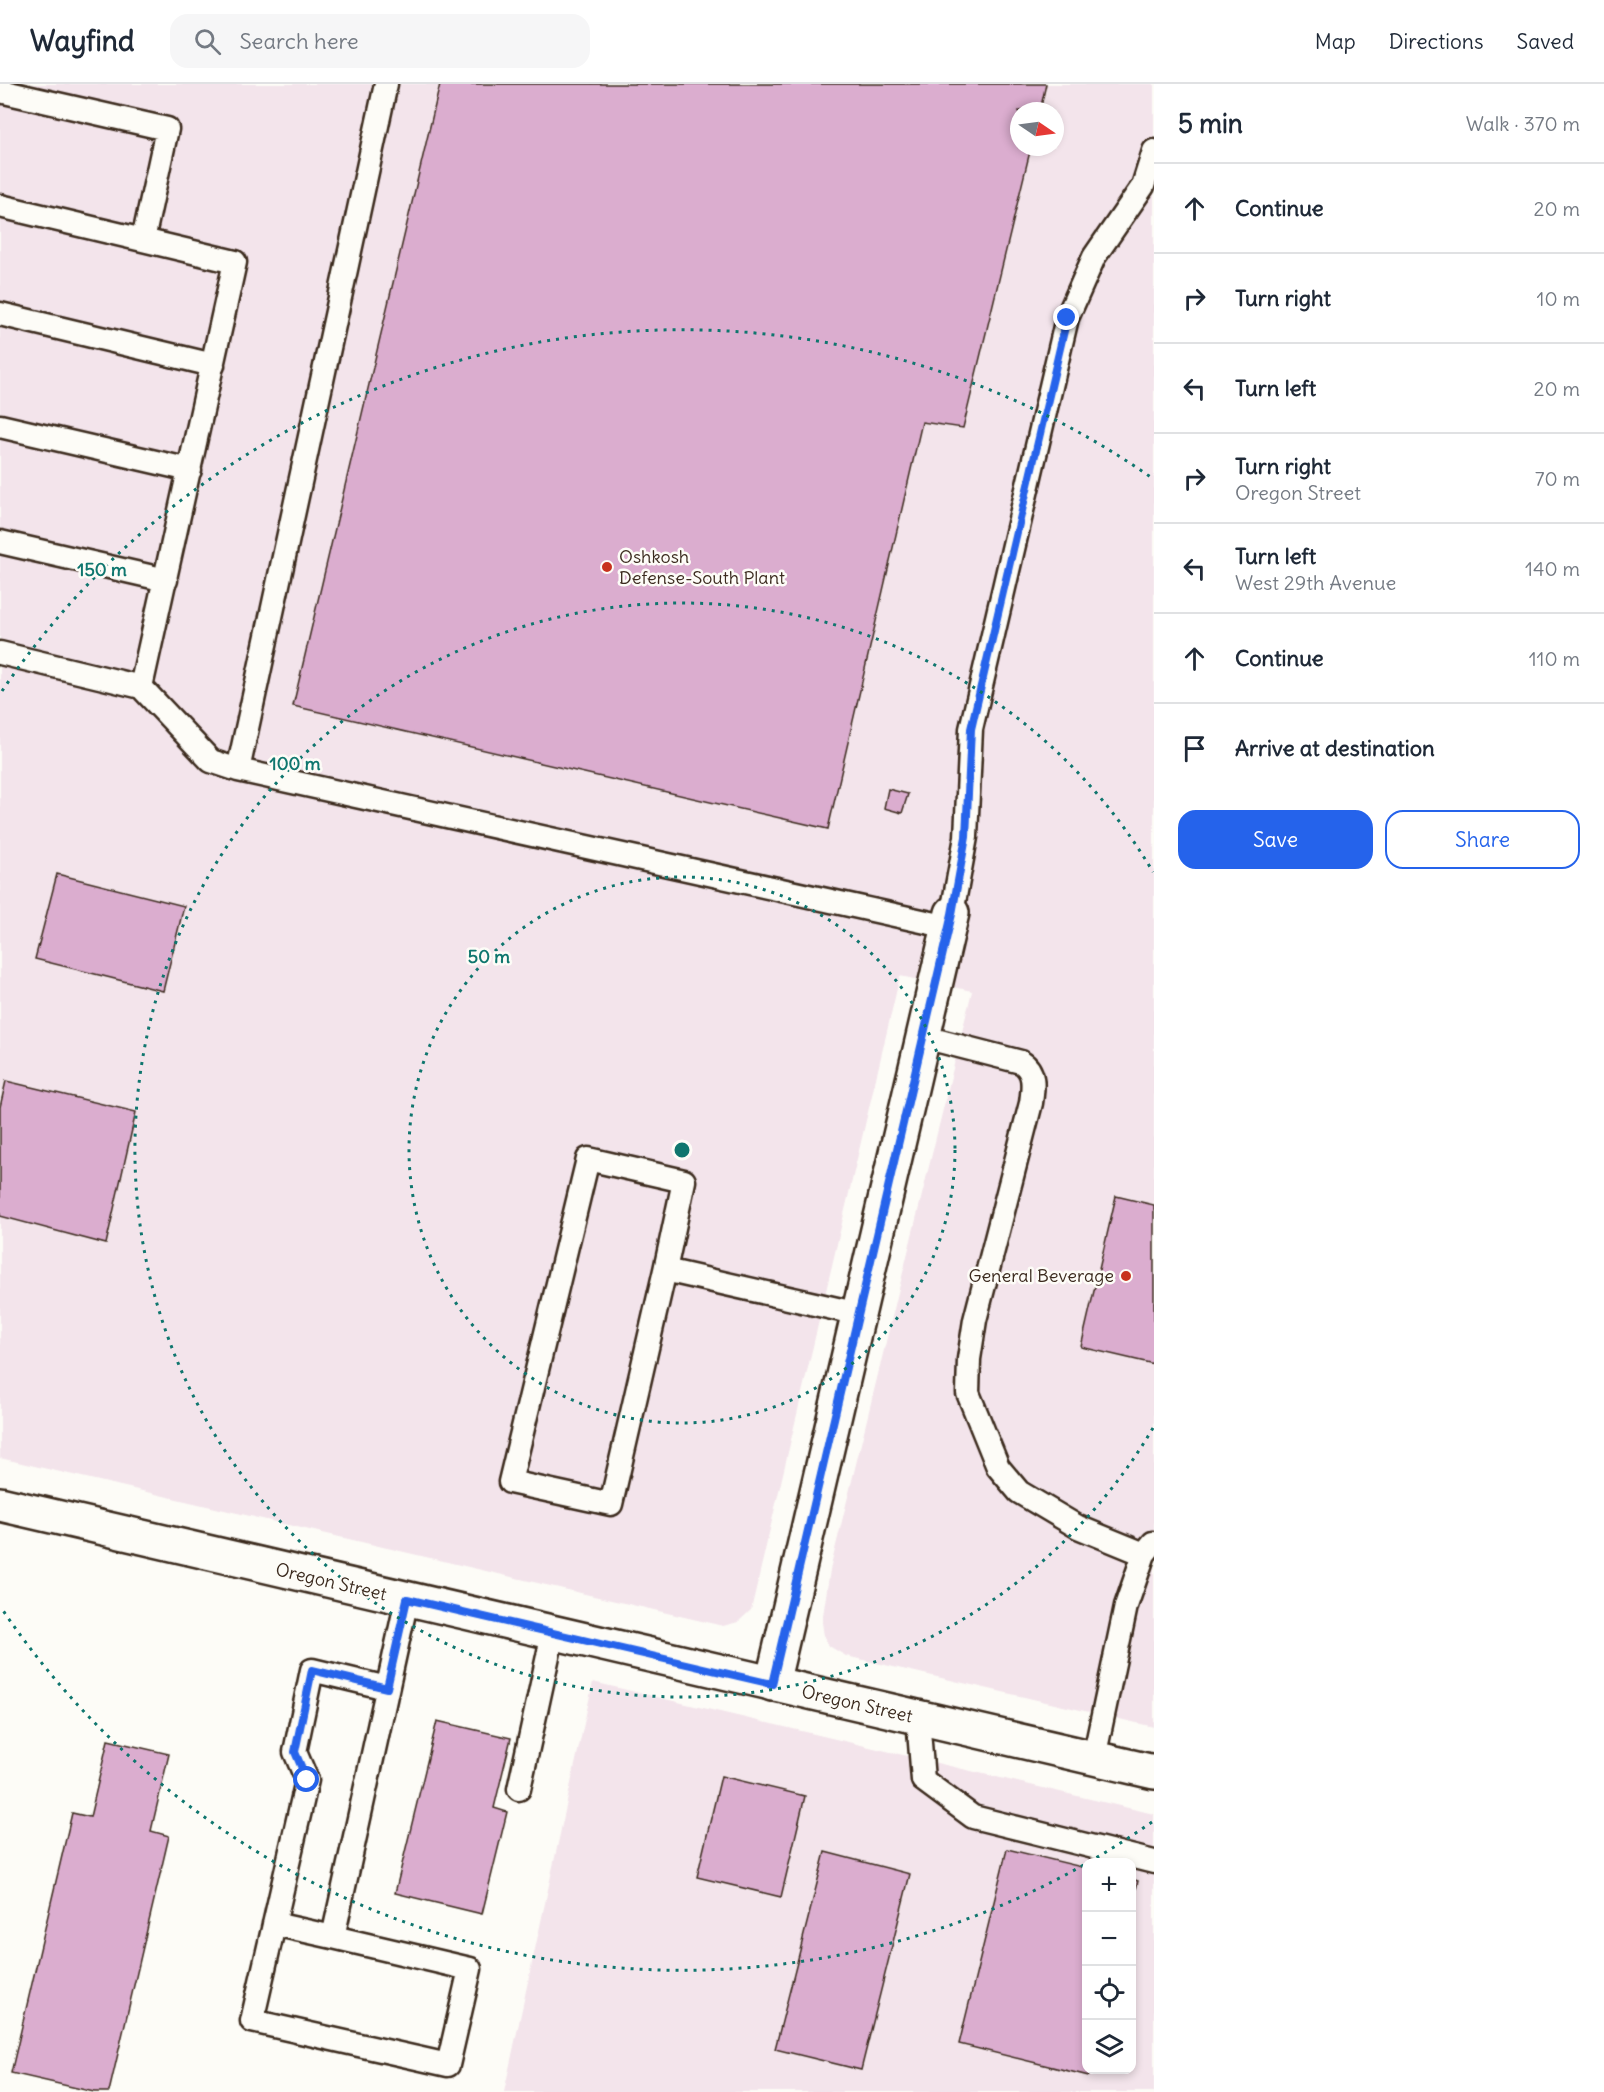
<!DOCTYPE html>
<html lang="en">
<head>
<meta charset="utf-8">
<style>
	:root { --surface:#fff; --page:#f6f6f7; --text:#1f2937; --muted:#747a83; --line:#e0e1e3; --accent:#2563eb }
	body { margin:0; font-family:Delius,sans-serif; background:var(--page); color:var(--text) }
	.controls { position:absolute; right:18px; bottom:18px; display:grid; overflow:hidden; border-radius:12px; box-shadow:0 3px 9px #0003 }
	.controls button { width:54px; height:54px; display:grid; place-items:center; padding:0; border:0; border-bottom:2px solid var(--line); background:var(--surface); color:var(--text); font:30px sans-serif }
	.compass { position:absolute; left:1010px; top:18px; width:54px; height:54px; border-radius:50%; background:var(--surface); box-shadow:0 3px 9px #0003; rotate:103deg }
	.stop { position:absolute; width:18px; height:18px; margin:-14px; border:4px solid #2563eb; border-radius:50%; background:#fff }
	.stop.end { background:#2563eb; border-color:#fff; box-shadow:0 2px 6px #0008 }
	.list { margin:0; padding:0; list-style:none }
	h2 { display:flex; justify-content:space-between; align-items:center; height:78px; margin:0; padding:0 24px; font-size:26px }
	h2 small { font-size:20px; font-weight:400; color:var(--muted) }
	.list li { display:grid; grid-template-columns:39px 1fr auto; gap:18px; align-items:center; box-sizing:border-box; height:90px; padding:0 24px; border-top:2px solid var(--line) }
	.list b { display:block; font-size:22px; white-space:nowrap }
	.list p { margin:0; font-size:20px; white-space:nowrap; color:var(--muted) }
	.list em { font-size:20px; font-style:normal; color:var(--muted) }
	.actions { display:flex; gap:12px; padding:18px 24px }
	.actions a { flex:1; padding:14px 0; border:2px solid var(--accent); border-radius:18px; text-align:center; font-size:21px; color:var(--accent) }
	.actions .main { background:var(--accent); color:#fff }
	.icon { flex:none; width:33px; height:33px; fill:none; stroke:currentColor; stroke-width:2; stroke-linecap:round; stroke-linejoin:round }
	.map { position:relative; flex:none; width:1154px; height:2008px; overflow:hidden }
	header { display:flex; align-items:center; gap:36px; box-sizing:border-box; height:84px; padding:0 30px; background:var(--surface); border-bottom:2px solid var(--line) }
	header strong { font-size:28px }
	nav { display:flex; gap:33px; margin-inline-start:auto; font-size:21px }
	.search { width:420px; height:54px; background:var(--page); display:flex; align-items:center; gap:15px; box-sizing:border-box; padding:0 21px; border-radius:18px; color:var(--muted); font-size:22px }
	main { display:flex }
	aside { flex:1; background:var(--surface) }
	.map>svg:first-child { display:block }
</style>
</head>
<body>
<header>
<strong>Wayfind</strong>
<div class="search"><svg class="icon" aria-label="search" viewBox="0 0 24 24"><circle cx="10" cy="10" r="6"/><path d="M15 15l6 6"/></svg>Search here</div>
<nav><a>Map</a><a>Directions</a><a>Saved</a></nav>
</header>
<main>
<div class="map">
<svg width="1154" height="2008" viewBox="0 0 1154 2008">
	<rect width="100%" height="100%" fill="#fdfcf7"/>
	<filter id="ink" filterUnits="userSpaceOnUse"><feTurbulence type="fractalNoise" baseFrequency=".0167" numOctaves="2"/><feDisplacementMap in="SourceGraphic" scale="12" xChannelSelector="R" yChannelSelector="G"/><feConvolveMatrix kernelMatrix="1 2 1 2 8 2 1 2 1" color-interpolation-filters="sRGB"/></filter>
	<g filter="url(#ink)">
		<path fill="#f3e4eb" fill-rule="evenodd" d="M0 0H1154V1643L846 1572 829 1562 824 1552 822 1538 830 1486 972 907 900 892 751 1526 738 1538 723 1542 0 1374ZM1019 27H1055V63H1019Z
			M593 1598 1154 1730V2008H504ZM1086 1778H1132V1986H1086Z"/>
		<path fill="#dbadcf" stroke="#3b2a1e" stroke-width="1.5" d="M440 0H1046L1040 27H1019V63H1031L963 344 922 338 828 745 293 622Z
			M888 705 908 710 902 729 884 724Z
			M57 790 184 822 163 907 35 875Z
			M6 997 136 1028 106 1160 0 1132V1023Z
			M1116 1112 1154 1121V1280L1081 1263Z
			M437 1637 511 1654 494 1724 507 1728 482 1830 395 1809Z
			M108 1656 169 1670 151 1747 169 1752 109 2008H94L11 1989 72 1729 90 1733Z
			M721 1692 805 1712 781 1813 697 1793Z
			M1007 1765 1086 1784V1986H1090L1089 1992 959 1960Z
			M825 1768 910 1790 861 1986 775 1965Z
			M1132 1795 1138 1797 1132 1822Z"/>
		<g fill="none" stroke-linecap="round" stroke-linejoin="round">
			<defs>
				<path id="service" d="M0 7 167 45 143 156
					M0 122 235 178 141 603 0 569
					M0 230 213 281
					M0 342 190 386
					M0 458 166 496
					M141 603 211 677 238 686 949 843
					M238 686 386 0
					M952 829 966 753 971 645 1067 234 1094 173 1143 102 1154 67
					M924 953 1021 978C1036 987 1033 1004 1031 1019L975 1236 969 1275 968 1309 998 1383 1019 1408 1078 1443 1144 1470
					M665 1186 684 1097 588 1075 510 1398 611 1420 665 1186 859 1230
					M387 1604 312 1586 295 1668 307 1696 252 1937 448 1981 470 1885 333 1853 407 1515
					M918 1634 923 1696 973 1733 1154 1778
					M1094 1674 1126 1522 1144 1470 1153 1459
					M519 1705 553 1549
					M274 1840 333 1853"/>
				<path id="minor" d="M772 1600 952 829"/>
				<path id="tertiary" d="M0 1420 1154 1688"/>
			</defs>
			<use href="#service" stroke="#3b2a1e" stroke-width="27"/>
			<use href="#minor" stroke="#3b2a1e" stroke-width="38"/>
			<use href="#tertiary" stroke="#3b2a1e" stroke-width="38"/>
			<use href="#service" stroke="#fdfcf7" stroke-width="22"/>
			<use href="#minor" stroke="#fdfcf7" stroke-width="33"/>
			<use href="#tertiary" stroke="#fdfcf7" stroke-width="33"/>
		</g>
	</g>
	<g fill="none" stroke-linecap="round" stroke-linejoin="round" filter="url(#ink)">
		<path stroke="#2563eb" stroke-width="8" d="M307 1696 295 1668 312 1586 387 1604 407 1515 772 1600 952 830 966 753 971 645 1067 234"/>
	</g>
	<g fill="none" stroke="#0f766e" stroke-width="3" stroke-dasharray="3 6">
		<circle cx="682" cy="1066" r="273"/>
		<path d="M1153 1344A547 547 0 1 1 1153 788"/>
		<path d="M1152 1738A820 820 0 0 1 2 1525M2 607A820 820 0 0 1 1152 394"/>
	</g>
	<g fill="#c8321e" stroke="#fdfcf7" stroke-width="2">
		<circle cx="607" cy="483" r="6"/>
		<circle cx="1126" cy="1192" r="6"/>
	</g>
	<g text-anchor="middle" stroke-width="5" stroke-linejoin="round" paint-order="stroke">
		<g font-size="18" fill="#3b2a1e" stroke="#fdfcf7" text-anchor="start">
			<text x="619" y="479">Oshkosh<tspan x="619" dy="21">Defense-South Plant</tspan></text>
			<text x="1114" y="1198" text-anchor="end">General Beverage</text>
		</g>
		<g font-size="18" fill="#3b2a1e" stroke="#fdfcf7">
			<text transform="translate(331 1498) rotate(13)" y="6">Oregon Street</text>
			<text transform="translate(857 1620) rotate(13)" y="6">Oregon Street</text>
		</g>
	</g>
	<circle cx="682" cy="1066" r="9" fill="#0f766e" stroke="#fdfcf7" stroke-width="3"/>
	<g font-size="18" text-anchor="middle" font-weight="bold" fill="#0f766e" stroke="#fdfcf7" stroke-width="5" stroke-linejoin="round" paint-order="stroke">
		<text x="102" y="492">150 m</text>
		<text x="295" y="686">100 m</text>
		<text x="489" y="879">50 m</text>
	</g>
</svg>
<div class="controls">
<button>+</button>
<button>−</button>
<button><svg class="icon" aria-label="locate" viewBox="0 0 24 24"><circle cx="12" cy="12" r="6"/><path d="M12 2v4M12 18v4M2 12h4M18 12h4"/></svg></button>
<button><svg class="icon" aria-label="layers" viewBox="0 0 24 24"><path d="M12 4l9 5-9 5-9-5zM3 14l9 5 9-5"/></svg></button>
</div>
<svg class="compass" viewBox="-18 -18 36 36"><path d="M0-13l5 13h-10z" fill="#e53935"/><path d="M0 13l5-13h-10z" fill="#747a83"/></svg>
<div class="stop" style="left:307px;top:1696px"></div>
<div class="stop end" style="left:1067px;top:234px"></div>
</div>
<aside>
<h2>5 min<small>Walk · 370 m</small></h2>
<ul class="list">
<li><svg class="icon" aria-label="ahead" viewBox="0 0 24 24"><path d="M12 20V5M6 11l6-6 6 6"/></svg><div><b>Continue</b></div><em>20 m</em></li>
<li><svg class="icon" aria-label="right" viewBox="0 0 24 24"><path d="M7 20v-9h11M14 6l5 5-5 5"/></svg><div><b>Turn right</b></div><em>10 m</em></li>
<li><svg class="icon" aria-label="left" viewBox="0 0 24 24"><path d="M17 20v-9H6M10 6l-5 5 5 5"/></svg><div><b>Turn left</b></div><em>20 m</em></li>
<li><svg class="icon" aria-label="right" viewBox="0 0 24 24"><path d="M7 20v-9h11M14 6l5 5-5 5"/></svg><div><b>Turn right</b><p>Oregon Street</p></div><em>70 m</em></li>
<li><svg class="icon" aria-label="left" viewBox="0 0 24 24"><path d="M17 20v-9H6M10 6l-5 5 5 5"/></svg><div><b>Turn left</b><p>West 29th Avenue</p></div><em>140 m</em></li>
<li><svg class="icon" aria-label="ahead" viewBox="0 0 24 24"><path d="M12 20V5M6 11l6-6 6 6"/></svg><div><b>Continue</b></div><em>110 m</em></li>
<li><svg class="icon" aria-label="arrive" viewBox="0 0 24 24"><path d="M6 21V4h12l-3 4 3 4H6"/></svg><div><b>Arrive at destination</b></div></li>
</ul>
<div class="actions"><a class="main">Save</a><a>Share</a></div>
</aside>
</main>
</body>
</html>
